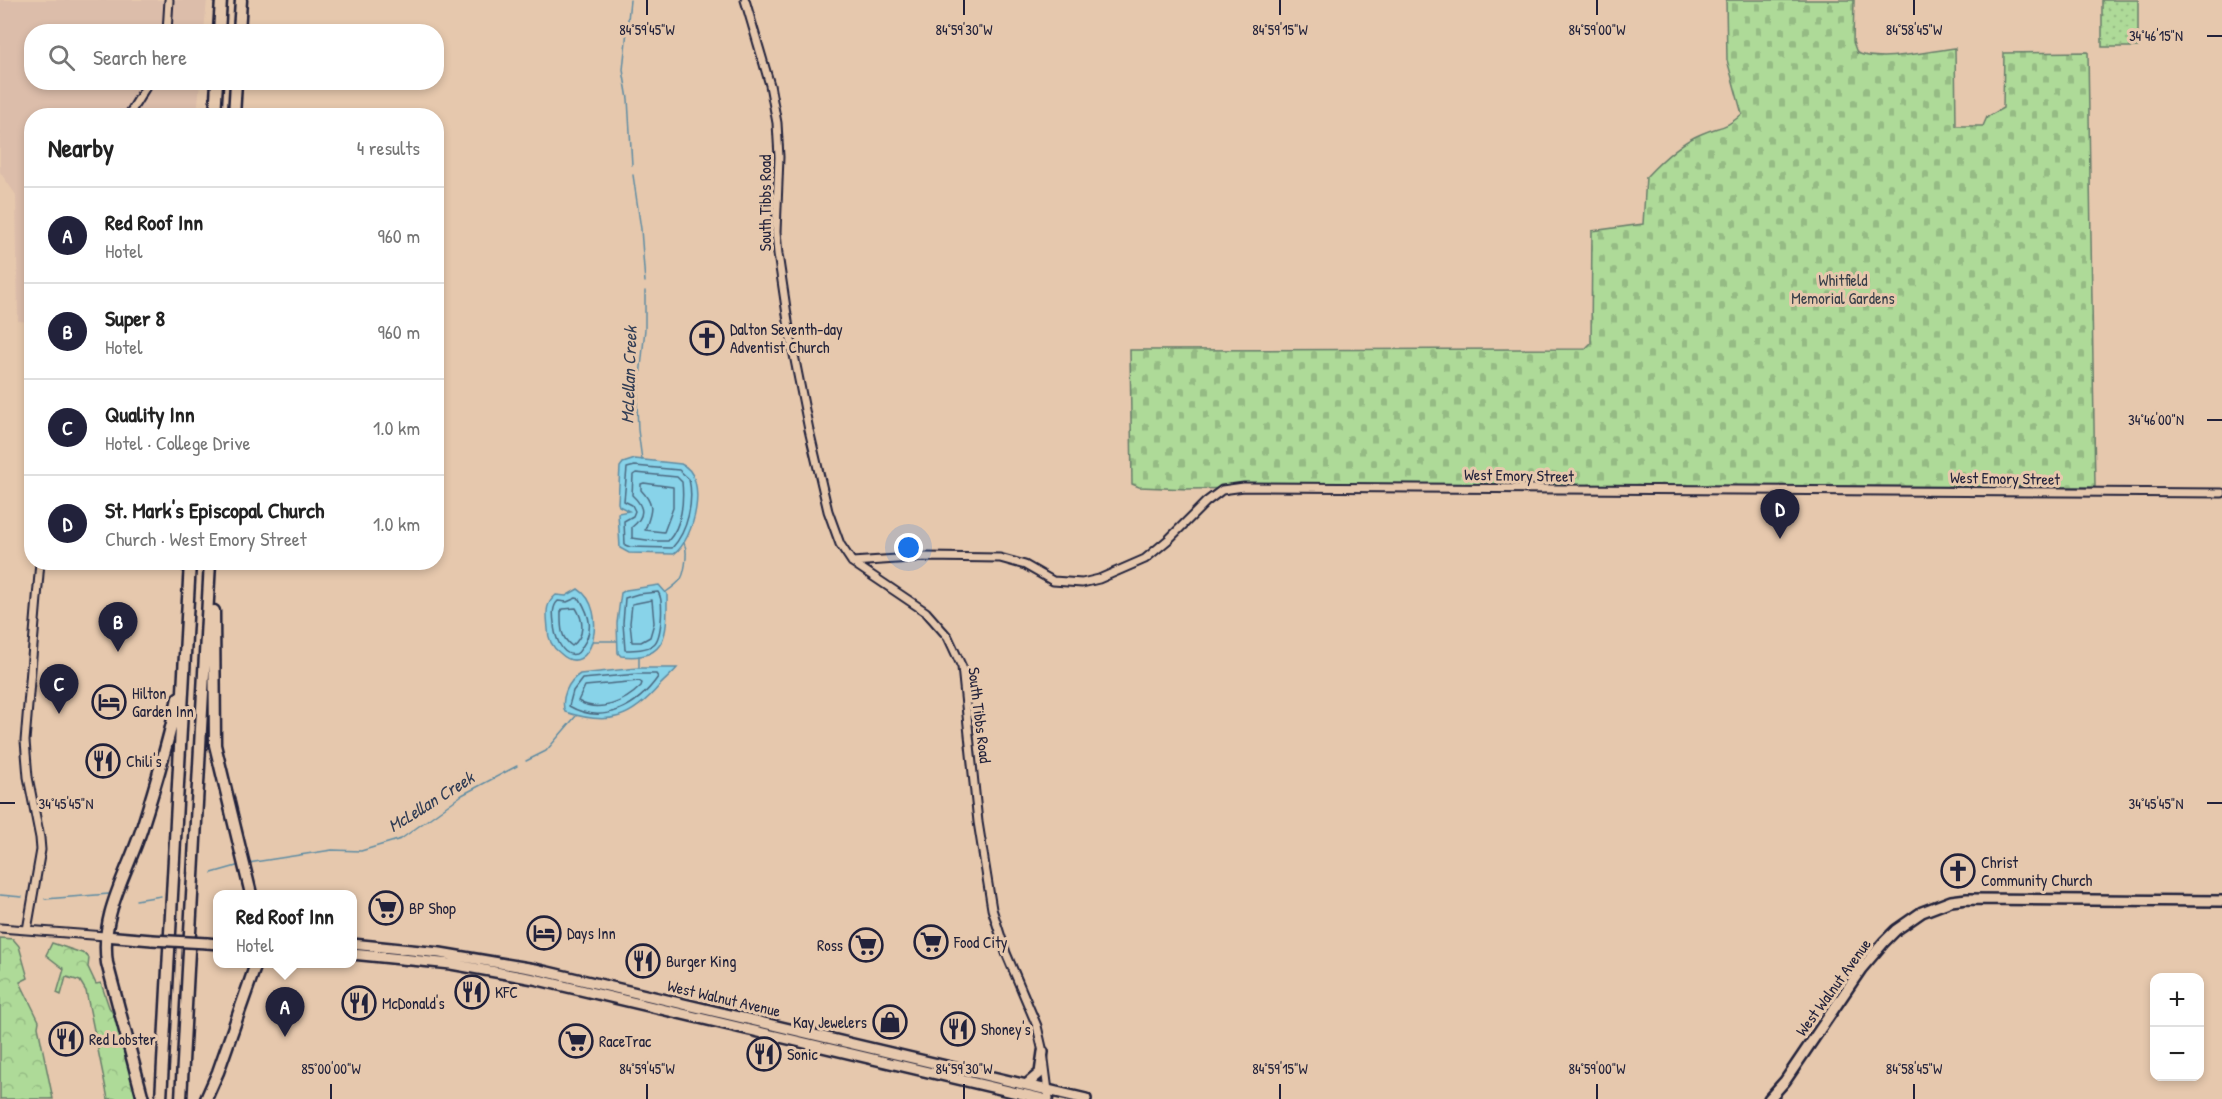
<!DOCTYPE html>
<html lang="en">
<head>
<meta charset="utf-8">
<style>
	:root { --surface:#fff; --page:#f6f6f6; --text:#222; --muted:#767676; --line:#e0e0e0; --accent:#22223b }
	body { margin:0; font-family:"Patrick Hand",sans-serif; background:var(--page); color:var(--text) }
	.controls { position:absolute; right:18px; bottom:18px; display:grid; overflow:hidden; border-radius:12px; box-shadow:0 3px 9px #0003 }
	.controls button { width:54px; height:54px; display:grid; place-items:center; padding:0; border:0; border-bottom:2px solid var(--line); background:var(--surface); color:var(--text); font:30px sans-serif }
	.you { position:absolute; left:909px; top:548px; width:21px; height:21px; margin:-15px; border:4px solid #fff; border-radius:50%; background:#1a73e8; box-shadow:0 0 0 9px #1a73e833 }
	.badge { display:grid; place-items:center; width:39px; height:39px; border-radius:50%; background:var(--accent); color:#fff; font-size:20px; font-weight:700 }
	.pin { position:absolute; translate:-50% -50px; filter:drop-shadow(0 2px 3px #0008) }
	.pin::after { content:''; position:absolute; top:32px; width:21px; height:18px; background:inherit; clip-path:polygon(0 0,100% 0,50% 100%) }
	.popup { position:absolute; left:213px; top:890px; width:144px; height:78px; box-sizing:border-box; display:grid; place-content:center; border-radius:12px; background:var(--surface); filter:drop-shadow(0 2px 4px #0005); font-size:20px; white-space:nowrap; color:var(--muted) }
	.popup b { font-size:22px; color:var(--text) }
	.popup::after { content:''; position:absolute; left:50%; top:100%; margin-left:-12px; border:12px solid transparent; border-top-color:var(--surface) }
	.list { margin:0; padding:0; list-style:none }
	h2 { display:flex; justify-content:space-between; align-items:center; height:78px; margin:0; padding:0 24px; font-size:26px }
	h2 small { font-size:20px; font-weight:400; color:var(--muted) }
	.list li { display:grid; grid-template-columns:39px 1fr auto; gap:18px; align-items:center; box-sizing:border-box; height:96px; padding:0 24px; border-top:2px solid var(--line) }
	.list b { display:block; font-size:22px; white-space:nowrap }
	.list p { margin:0; font-size:20px; white-space:nowrap; color:var(--muted) }
	.list em { font-size:20px; font-style:normal; color:var(--muted) }
	.icon { flex:none; width:33px; height:33px; fill:none; stroke:currentColor; stroke-width:2; stroke-linecap:round; stroke-linejoin:round }
	.map { position:relative; flex:none; width:2222px; height:1099px; overflow:hidden }
	.search { position:absolute; background:var(--surface); box-shadow:0 3px 9px #0003; left:24px; top:24px; width:420px; height:66px; display:flex; align-items:center; gap:15px; box-sizing:border-box; padding:0 21px; border-radius:24px; color:var(--muted); font-size:22px }
	.panel { position:absolute; background:var(--surface); box-shadow:0 3px 9px #0003; left:24px; top:108px; width:420px; height:462px; border-radius:24px }
	.map>svg:first-child { display:block }
</style>
</head>
<body>
<div class="map">
<svg width="2222" height="1099" viewBox="0 0 2222 1099">
	<defs>
		<pattern id="forest-crowns" width="20" height="18" patternUnits="userSpaceOnUse" patternTransform="scale(1.5)"><rect width="20" height="18" fill="#aeda98"/><path d="M2 6a3 3 0 1 1 6 0M12 15a3 3 0 1 1 6 0" fill="none" stroke="#95bb84"/></pattern>
		<pattern id="cemetery-stones" width="16" height="16" patternUnits="userSpaceOnUse" patternTransform="scale(1.5)"><rect width="16" height="16" fill="#aeda98"/><path d="M2 7V4a2 2 0 0 1 4 0v3zM10 15v-3a2 2 0 0 1 4 0v3z" fill="#95bb84"/></pattern>
		<pattern id="park-dots" width="8" height="8" patternUnits="userSpaceOnUse" patternTransform="scale(1.5)"><rect width="8" height="8" fill="#aeda98"/><path d="M2 2h.1M6 6h.1" fill="none" stroke="#95bb84" stroke-width="1.8" stroke-linecap="round"/></pattern>
	</defs>
	<rect width="100%" height="100%" fill="#e6c8ad"/>
	<filter id="ink" filterUnits="userSpaceOnUse"><feTurbulence type="fractalNoise" baseFrequency=".0167" numOctaves="2"/><feDisplacementMap in="SourceGraphic" scale="12" xChannelSelector="R" yChannelSelector="G"/><feConvolveMatrix kernelMatrix="1 2 1 2 8 2 1 2 1" color-interpolation-filters="sRGB"/></filter>
	<g filter="url(#ink)">
		<path fill="#dcbdaa" d="M0 0H207L204 31 32 32V82L200 83 197 115 32 116 31 322 18 321 16 195 0 172Z"/>
		<path fill="url(#forest-crowns)" stroke="#687e6a" stroke-width="1.5" d="M0 938 13 939 19 946 28 978 20 982 39 1021 38 1027 53 1099H0Z
			M52 943 85 954 89 958 88 967 96 984 101 983 109 1007 120 1026 140 1099H108L86 991 80 981 66 977 61 995 57 993 64 969 46 955Z"/>
		<path fill="url(#cemetery-stones)" stroke="#687e6a" stroke-width="1.5" d="M1726 0H1854L1853 42 1857 53C1883 63 1928 51 1955 48L1956 126H1983L1987 117 2003 108 2004 53 2088 52 2095 487 1446 485 1188 489 1139 487 1132 484 1130 350 1585 349 1591 343 1592 231 1643 224 1646 177C1660 162 1681 142 1701 134 1719 126 1726 129 1742 114L1727 60Z"/>
		<path fill="url(#park-dots)" stroke="#687e6a" stroke-width="1.5" d="M2102 0H2138V47H2102Z"/>
		<path fill="#88d3e9" stroke="#5f8ca3" stroke-width="1.5" d="M635 459 681 464C710 476 694 540 674 554L629 553 620 548 618 513 629 511 619 506 618 503 620 467 623 463Z
			M659 585 667 594C667 631 669 662 621 656L618 653 617 623 621 593 626 590Z
			M578 589C610 609 591 683 560 653 552 647 548 639 548 629 547 614 544 605 556 595L566 596Z
			M638 668H677C672 674 666 679 660 685 631 719 609 726 565 712 560 699 568 681 580 674Z"/>
		<g fill="none" stroke-linecap="round" stroke-linejoin="round">
			<path stroke="#4b6981" stroke-width="1.5" d="M635 466 679 470 689 479C694 501 688 531 672 548L630 547 625 545 624 521 633 516 635 511 632 505 624 501 627 468Z
				M636 473 677 477 682 482C684 501 682 526 668 541H654L632 538V527C646 516 644 506 632 495L633 475Z
				M644 483 673 487V508L664 532 645 530C651 512 656 506 641 490V484Z
				M658 592C664 600 662 637 654 644 647 650 634 650 625 650L623 623 625 598 638 594Z
				M576 598 580 599C590 616 594 630 582 647 580 650 579 653 576 654 561 658 554 633 554 623 553 615 552 607 558 601L567 602Z
				M652 600 654 623 650 637 641 642H632L630 623 632 604Z
				M576 608C584 621 585 636 572 646 560 637 561 627 561 612L563 609Z
				M638 674H656L658 677C638 706 603 726 569 706L573 691 582 679Z
				M639 681 642 683 641 686C625 702 599 714 578 701L585 686Z"/>
			<path stroke="#5f8ca3" stroke-width="1.5" d="M630 0 623 70 628 99 632 165
				M633 175 641 229 645 282
				M642 460 638 430 637 405 645 329V291
				M666 592C682 581 684 578 686 558 686 552 687 549 684 543
				M593 641H617
				M639 668V656
				M526 761 546 751 576 716
				M248 863 332 850 361 851 401 839 462 795 517 766
				M212 873 240 865
				M0 895 22 897
				M45 899 109 894
				M136 900 161 896"/>
			<defs>
				<path id="minor" d="M745 0 770 85 777 123 779 157 776 232 778 254 790 335 809 430 828 511 840 544 852 562 926 612 948 637 962 667 978 822 992 909 1006 953 1037 1026 1043 1052 1049 1099
					M167 32 169 0
					M128 116 149 82
					M852 562 927 557 1000 558 1025 565 1053 581 1082 583 1099 579 1145 559 1169 539 1206 502 1222 490 1244 487 2222 493
					M0 928 105 936
					M27 930 41 850 40 838 28 777 25 741 40 562"/>
				<path id="major" d="M105 936 152 940
					M207 943 218 944
					M352 944 440 953 535 969 1086 1099
					M352 954 451 964 534 979 1043 1099
					M1026 1085 1040 1073 1043 1052
					M1769 1099 1785 1081 1861 969 1884 942 1896 930 1922 912 1951 901 1967 899 2222 901"/>
				<path id="highway" d="M219 32 221 0
					M239 32 241 0
					M215 116 217 82
					M234 116 236 82
					M214 611 215 745 251 894
					M143 1099 107 963C100 915 126 876 141 831 155 787 168 743 178 698
					M161 1099 190 562
					M181 1099 210 562
					M206 1099 218 1072 256 964"/>
			</defs>
			<use href="#minor" stroke="#22223b" stroke-width="11"/>
			<use href="#major" stroke="#22223b" stroke-width="14"/>
			<use href="#highway" stroke="#22223b" stroke-width="15"/>
			<use href="#minor" stroke="#e6c8ad" stroke-width="7"/>
			<use href="#major" stroke="#e6c8ad" stroke-width="9"/>
			<use href="#highway" stroke="#e6c8ad" stroke-width="10"/>
			<defs>
				<path id="major-bridge" d="M152 940 207 943"/>
			</defs>
			<use href="#major-bridge" stroke="#22223b" stroke-width="14" stroke-linecap="butt"/>
			<use href="#major-bridge" stroke="#e6c8ad" stroke-width="9"/>
		</g>
	</g>
	<path fill="none" stroke="#22223b" stroke-width="2" d="M647 0V15M964 0V15M1280 0V15M1597 0V15M1914 0V15M2207 36H2222M2207 420H2222M0 803H15M2207 803H2222M331 1084V1099M647 1084V1099M964 1084V1099M1280 1084V1099M1597 1084V1099M1914 1084V1099"/>
	<defs>
		<symbol id="church-ring" viewBox="-11 -11 22 22"><circle r="9.5" fill="#e6c8ad" stroke="#22223b" stroke-width="1.5"/><path d="M-1.2-6h2.4v3.5h3.3v2.4h-3.3V6h-2.4V-.1h-3.3v-2.4h3.3Z" fill="#22223b"/></symbol>
		<symbol id="hotel-ring" viewBox="-11 -11 22 22"><circle r="9.5" fill="#e6c8ad" stroke="#22223b" stroke-width="1.5"/><path d="M-6-4.5h1.5V1H6V5H4.5V3h-9V5H-6ZM-4 0a1.8 1.8 0 1 1 3.6 0ZM.5 0V-2.5h3Q6-2.5 6 0Z" fill="#22223b"/></symbol>
		<symbol id="restaurant-ring" viewBox="-11 -11 22 22"><circle r="9.5" fill="#e6c8ad" stroke="#22223b" stroke-width="1.5"/><path d="M-5-6h1v4h1v-4h1v4h1v-4h1v5L-1.5 .5V6h-2V.5L-5-1ZM5-6V6H3V1.5H1.5Q1.5-4 5-6Z" fill="#22223b"/></symbol>
		<symbol id="supermarket-ring" viewBox="-11 -11 22 22"><circle r="9.5" fill="#e6c8ad" stroke="#22223b" stroke-width="1.5"/><path d="M-6-5.5h2.5l.6 2H6L4.5 2H-2.5L-4.4-4H-6ZM-1.5 3.2a1.3 1.3 0 1 0 .1 0ZM3 3.2a1.3 1.3 0 1 0 .1 0Z" fill="#22223b"/></symbol>
		<symbol id="shop-ring" viewBox="-11 -11 22 22"><circle r="9.5" fill="#e6c8ad" stroke="#22223b" stroke-width="1.5"/><path d="M-5-2.5h2.3a2.7 3.5 0 0 1 5.4 0H5L5.5 6h-11ZM-1.5-2.5h3a1.5 2.3 0 0 0-3 0Z" fill="#22223b"/></symbol>
	</defs>
	<g fill-rule="evenodd">
		<use href="#church-ring" x="688" y="319" width="38" height="38"/>
		<use href="#hotel-ring" x="90" y="683" width="38" height="38"/>
		<use href="#restaurant-ring" x="84" y="742" width="38" height="38"/>
		<use href="#church-ring" x="1939" y="852" width="38" height="38"/>
		<use href="#supermarket-ring" x="367" y="889" width="38" height="38"/>
		<use href="#hotel-ring" x="525" y="914" width="38" height="38"/>
		<use href="#supermarket-ring" x="912" y="923" width="38" height="38"/>
		<use href="#supermarket-ring" x="847" y="926" width="38" height="38"/>
		<use href="#restaurant-ring" x="624" y="942" width="38" height="38"/>
		<use href="#restaurant-ring" x="453" y="973" width="38" height="38"/>
		<use href="#restaurant-ring" x="340" y="984" width="38" height="38"/>
		<use href="#shop-ring" x="871" y="1003" width="38" height="38"/>
		<use href="#restaurant-ring" x="939" y="1010" width="38" height="38"/>
		<use href="#restaurant-ring" x="47" y="1020" width="38" height="38"/>
		<use href="#supermarket-ring" x="557" y="1022" width="38" height="38"/>
		<use href="#restaurant-ring" x="745" y="1035" width="38" height="38"/>
	</g>
	<g text-anchor="middle" stroke-width="6" stroke-linejoin="round" paint-order="stroke">
		<g font-size="16" fill="#22223b" stroke="#e6c8ad">
			<text transform="translate(765 203) rotate(-90)" y="6">South Tibbs Road</text>
			<text transform="translate(1519 475) rotate(1)" y="6">West Emory Street</text>
			<text transform="translate(2005 478) rotate(1)" y="6">West Emory Street</text>
			<text transform="translate(980 715) rotate(83)" y="6">South Tibbs Road</text>
			<text transform="translate(1833 987) rotate(-54)" y="6">West Walnut Avenue</text>
			<text transform="translate(724 998) rotate(13)" y="6">West Walnut Avenue</text>
		</g>
		<g font-size="16" fill="#373e49" stroke="#e6c8ad">
			<text x="1843" y="286">Whitfield<tspan x="1843" dy="18">Memorial Gardens</tspan></text>
		</g>
		<g font-size="16" fill="#22223b" stroke="#e6c8ad" text-anchor="start">
			<text x="730" y="335">Dalton Seventh-day<tspan x="730" dy="18">Adventist Church</tspan></text>
			<text x="132" y="699">Hilton<tspan x="132" dy="18">Garden Inn</tspan></text>
			<text x="126" y="767">Chili's</text>
			<text x="1981" y="868">Christ<tspan x="1981" dy="18">Community Church</tspan></text>
			<text x="409" y="914">BP Shop</text>
			<text x="567" y="939">Days Inn</text>
			<text x="954" y="948">Food City</text>
			<text x="843" y="951" text-anchor="end">Ross</text>
			<text x="666" y="967">Burger King</text>
			<text x="495" y="998">KFC</text>
			<text x="382" y="1009">McDonald's</text>
			<text x="867" y="1028" text-anchor="end">Kay Jewelers</text>
			<text x="981" y="1035">Shoney's</text>
			<text x="89" y="1045">Red Lobster</text>
			<text x="599" y="1047">RaceTrac</text>
			<text x="787" y="1060">Sonic</text>
		</g>
		<g font-size="18" font-style="italic" fill="#313d55" stroke="#e6c8ad">
			<text transform="translate(629 375) rotate(-88)" y="6">McLellan Creek</text>
			<text transform="translate(431 802) rotate(-32)" y="6">McLellan Creek</text>
		</g>
	</g>
	<g font-size="15" text-anchor="middle" fill="#22223b" stroke="#e6c8ad" stroke-width="6" stroke-linejoin="round" paint-order="stroke">
		<text x="647" y="35">84°59'45"W</text>
		<text x="964" y="35">84°59'30"W</text>
		<text x="1280" y="35">84°59'15"W</text>
		<text x="1597" y="35">84°59'00"W</text>
		<text x="1914" y="35">84°58'45"W</text>
		<text x="2156" y="41">34°46'15"N</text>
		<text x="2156" y="425">34°46'00"N</text>
		<text x="66" y="809">34°45'45"N</text>
		<text x="2156" y="809">34°45'45"N</text>
		<text x="331" y="1074">85°00'00"W</text>
		<text x="647" y="1074">84°59'45"W</text>
		<text x="964" y="1074">84°59'30"W</text>
		<text x="1280" y="1074">84°59'15"W</text>
		<text x="1597" y="1074">84°59'00"W</text>
		<text x="1914" y="1074">84°58'45"W</text>
	</g>
</svg>
<div class="controls">
<button>+</button>
<button>−</button>
</div>
<div class="you"></div>
<div class="pin badge" style="left:285px;top:1037px">A</div>
<div class="popup"><b>Red Roof Inn</b>Hotel</div>
<div class="pin badge" style="left:118px;top:652px">B</div>
<div class="pin badge" style="left:59px;top:714px">C</div>
<div class="pin badge" style="left:1780px;top:539px">D</div>
<div class="search"><svg class="icon" aria-label="search" viewBox="0 0 24 24"><circle cx="10" cy="10" r="6"/><path d="M15 15l6 6"/></svg>Search here</div>
<section class="panel">
<h2>Nearby<small>4 results</small></h2>
<ul class="list">
<li><span class="badge">A</span><div><b>Red Roof Inn</b><p>Hotel</p></div><em>960 m</em></li>
<li><span class="badge">B</span><div><b>Super 8</b><p>Hotel</p></div><em>960 m</em></li>
<li><span class="badge">C</span><div><b>Quality Inn</b><p>Hotel · College Drive</p></div><em>1.0 km</em></li>
<li><span class="badge">D</span><div><b>St. Mark's Episcopal Church</b><p>Church · West Emory Street</p></div><em>1.0 km</em></li>
</ul>
</section>
</div>
</body>
</html>
